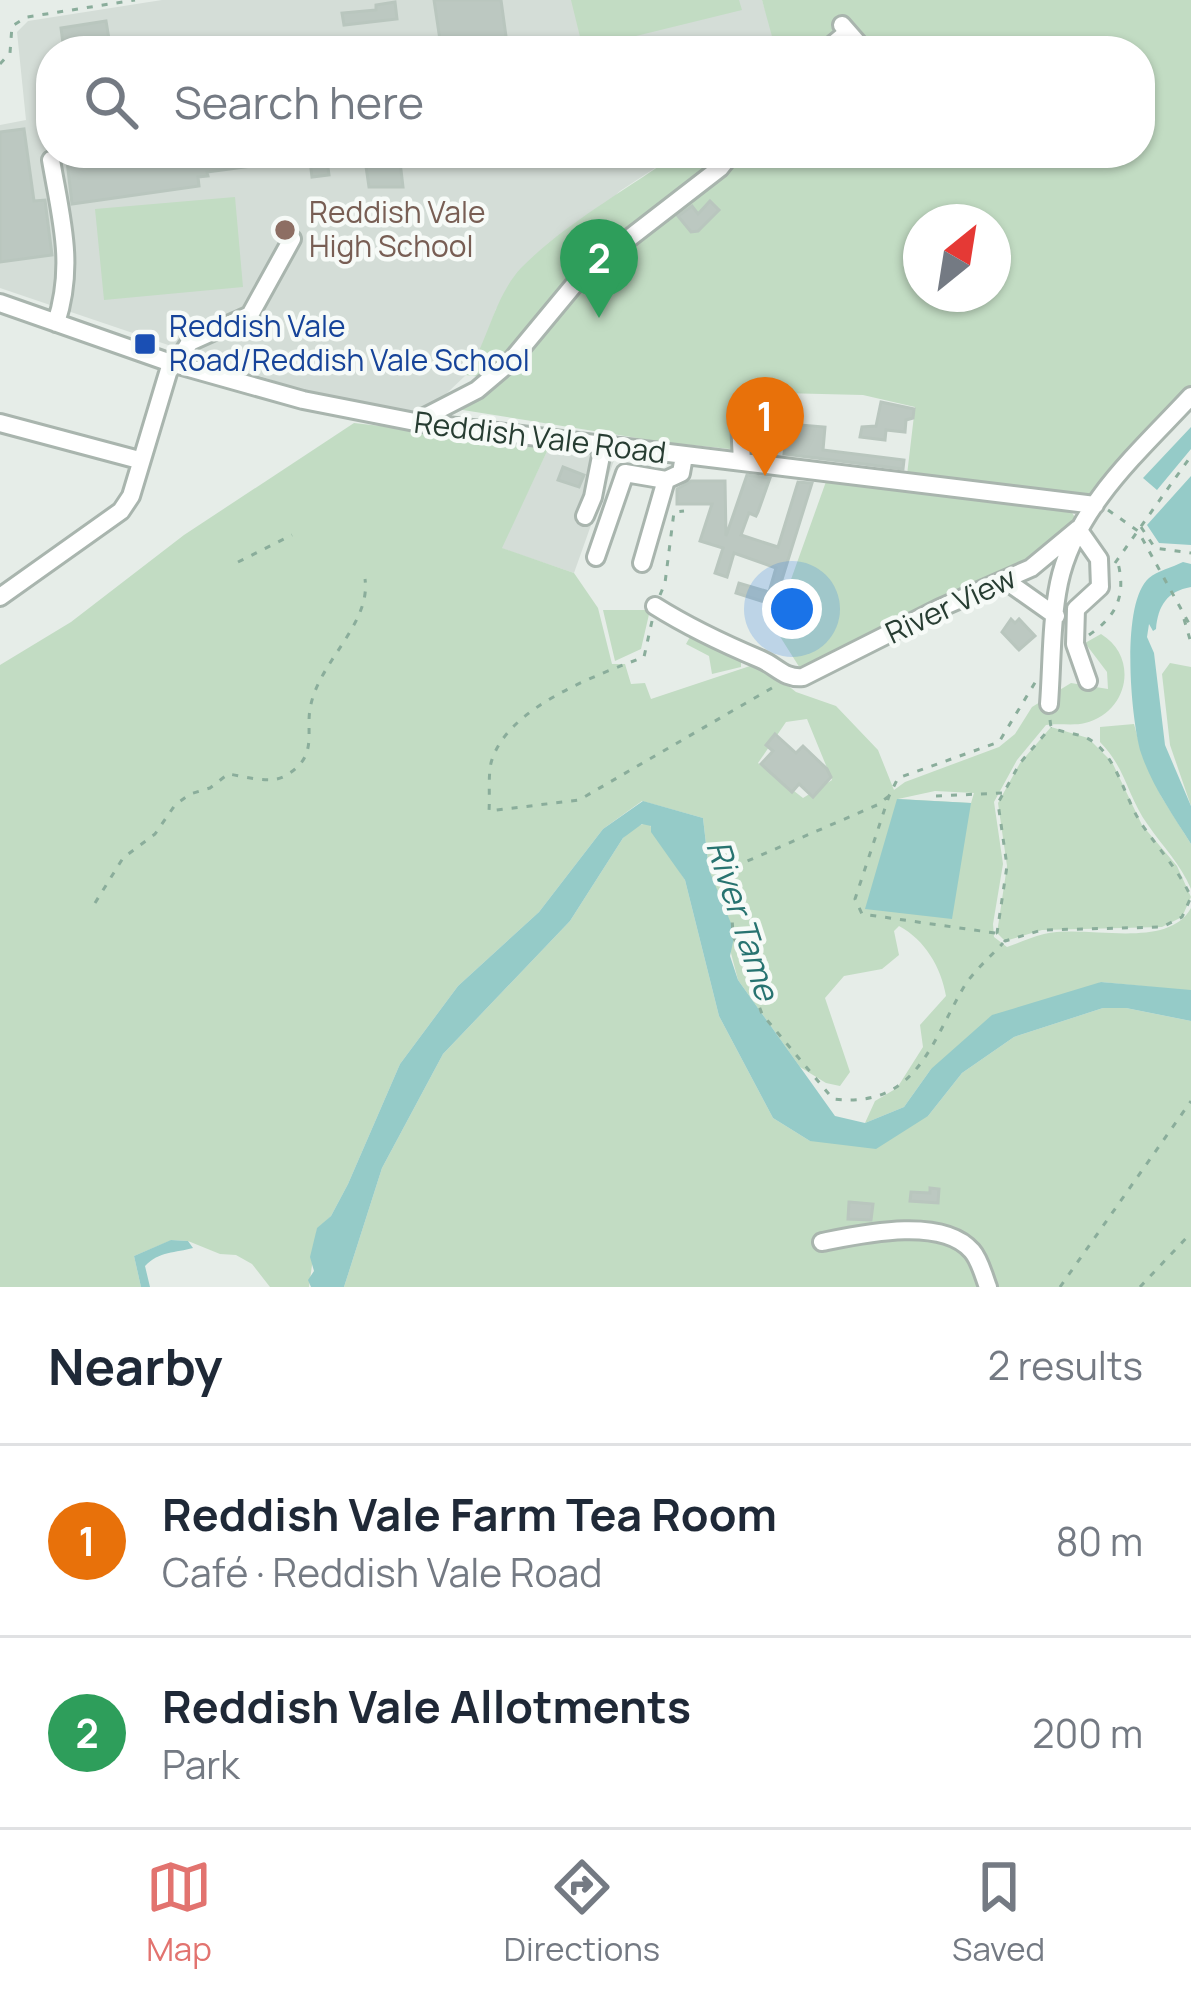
<!DOCTYPE html>
<html lang="en">
<head>
<meta charset="utf-8">
<style>
	:root { --surface:#fff; --page:#f6f6f7; --text:#1f2937; --muted:#747a83; --line:#e0e1e3; --accent:#e2736f }
	body { margin:0; font-family:Manrope,sans-serif; background:var(--page); color:var(--text) }
	.compass { position:absolute; left:903px; top:204px; width:108px; height:108px; border-radius:50%; background:var(--surface); box-shadow:0 3px 9px #0004; rotate:30deg }
	.you { position:absolute; left:792px; top:609px; width:42px; height:42px; margin:-30px; border:9px solid #fff; border-radius:50%; background:#1a73e8; box-shadow:0 0 0 18px #1a73e833 }
	.badge { display:grid; place-items:center; width:78px; height:78px; border-radius:50%; background:var(--accent); color:#fff; font-size:39px; font-weight:700 }
	.pin { position:absolute; translate:-50% -99px; filter:drop-shadow(0 3px 6px #0008) }
	.pin::after { content:''; position:absolute; top:63px; width:42px; height:36px; background:inherit; clip-path:polygon(0 0,100% 0,50% 100%) }
	.list { margin:0; padding:0; list-style:none }
	h2 { display:flex; justify-content:space-between; align-items:center; height:156px; margin:0; padding:0 48px; font-size:51px }
	h2 small { font-size:39px; font-weight:400; color:var(--muted) }
	.list li { display:grid; grid-template-columns:78px 1fr auto; gap:36px; align-items:center; box-sizing:border-box; height:192px; padding:0 48px; border-top:3px solid var(--line) }
	.list b { display:block; font-size:45px; white-space:nowrap }
	.list p { margin:0; font-size:39px; white-space:nowrap; color:var(--muted) }
	.list em { font-size:39px; font-style:normal; color:var(--muted) }
	.icon { flex:none; width:66px; height:66px; fill:none; stroke:currentColor; stroke-width:2; stroke-linecap:round; stroke-linejoin:round }
	.map { position:relative; flex:none; width:1191px; height:1287px; overflow:hidden }
	.search { position:absolute; background:var(--surface); box-shadow:0 3px 9px #0004; left:36px; right:36px; top:36px; height:132px; display:flex; align-items:center; gap:30px; box-sizing:border-box; padding:0 42px; border-radius:48px; color:var(--muted); font-size:45px }
	.sheet { height:540px; background:var(--surface) }
	nav { display:flex; justify-content:space-around; align-items:center; box-sizing:border-box; height:168px; border-top:3px solid var(--line); background:var(--surface); font-size:33px; color:var(--muted) }
	nav a { display:grid; justify-items:center; gap:6px }
	nav .on { color:var(--accent) }
	.map>svg:first-child { display:block }
</style>
</head>
<body>
<div class="map">
<svg width="1191" height="1287" viewBox="0 0 1191 1287">
	<rect width="100%" height="100%" fill="#e6ede8"/>
	<path fill="#d4ddd7" d="M162 0H762L778 49 51 51V153H678L620 191 496 309 479 356 466 375 426 413 328 399 0 288V125L26 120 17 32 28 21Z
		M550 445 617 452 574 573 501 548Z"/>
	<path fill="#c2dcc3" fill-rule="evenodd" d="M571 0H739L742 10 583 49Z
		M762 0H1191V387L1097 496 907 475 915 407 863 395 781 393 768 453 662 442 444 407 480 377 466 375C488 342 494 297 521 268 563 225 629 188 678 153H1140V51H776ZM921 222H993V294H921Z
		M235 197 243 287 104 300 95 209Z
		M354 423 550 445 502 548 574 573 598 608 612 664H625L631 684 645 683 651 699 759 663 796 692 836 706 878 750 894 790 905 782 999 747 1015 734 1032 707 1071 683 1108 689 1107 672 1085 643 1101 634C1139 657 1129 712 1085 723 1074 726 1058 723 1046 725L1017 760 994 802 1003 864 993 924 994 937 1007 947C1019 943 1031 937 1044 934 1087 924 1167 951 1191 908V991L1101 982 931 1069 904 1107 865 1123 875 1101 897 1088 923 1047 920 1025 946 996C941 967 925 940 899 926L894 931 899 955 882 969 844 976 825 998 850 1072 840 1086 826 1083 800 1067 738 980 709 869 703 818 642 801 603 829 539 912 458 986 400 1064 348 1184 331 1216 317 1229 309 1287H270L252 1264 236 1255 220 1254 188 1241 172 1240 134 1256 141 1287H0V665L71 622 184 535ZM807 719 832 780 803 798 758 763 786 722ZM935 791 974 793 971 803 898 799Z
		M828 476 1069 508 1076 519 1024 567 810 684 774 627Z
		M603 610H650L641 649 615 661Z
		M691 635 741 656V667L712 674 709 656 686 644Z
		M1170 663 1191 667V806L1170 745 1162 674Z
		M1134 724 1143 757 1161 796 1191 844V889C1180 863 1163 847 1148 825 1127 796 1126 768 1100 742V727Z
		M1051 727 1088 738 1112 762 1142 825 1177 866 1191 897 1182 917 1162 927 1042 930 1005 941 997 933 1007 866 998 803 1020 763Z
		M648 822 685 880 719 1016 773 1118 810 1141 928 1116 962 1073 1014 1037 1103 1008H1126L1191 1021V1287H344L382 1168 443 1054 570 921 623 838 633 828Z"/>
	<path fill="#95cbc8" d="M1191 427V449L1157 490 1143 478Z
		M1191 476V545L1159 543 1147 525Z
		M1183 562 1191 564V587C1167 591 1158 606 1156 629L1153 631 1149 624 1147 637 1154 653 1165 745 1191 806V844C1173 815 1152 786 1141 753 1131 720 1120 603 1149 578 1157 571 1173 567 1183 562Z
		M897 799 971 803 952 919 865 909Z
		M643 801 703 818 709 870 735 933 730 956 738 980 835 1116 865 1123 904 1107 931 1069 992 1015 1101 982 1191 990V1021L1126 1008H1103L1014 1037 962 1073 928 1116 876 1149 810 1141 773 1118 719 1016 685 880 651 832V826L642 824 623 838 570 921 443 1054 382 1168 344 1287H311L308 1280 314 1271 310 1257 317 1228 331 1216 348 1184 400 1064 458 986 539 912 603 829Z
		M171 1240 188 1241 193 1248C176 1253 159 1251 145 1266L150 1287H141L134 1256Z"/>
	<path fill="#bcc8c1" stroke="#b9c6be" stroke-width="3" d="M434 0H501L508 51H436L434 41 440 40Z
		M395 2 397 19 344 25 342 13 376 10V5Z
		M106 21 111 51H64L61 28Z
		M24 129 34 201 45 200 52 255 0 262V132Z
		M121 153H275L276 163 207 172 208 176 198 177 199 186 72 204 67 161Z
		M309 153H326L329 175 312 177Z
		M364 153H399L403 187H369Z
		M710 201 719 210 698 231 691 232 678 216 692 206 698 214Z
		M881 402 914 409 913 418 906 420 905 432 886 430 885 440 860 437 862 427 876 426Z
		M788 424 825 427 823 450 904 460 903 469 784 454Z
		M563 467 584 475 579 487 558 480Z
		M747 475 770 478 758 512 756 516 749 513 741 535 778 547 798 482 812 483 774 605 736 593 739 583 769 592 776 568 734 553 727 577 715 573 723 548 700 541 712 504H677V489L691 481H725L726 536Z
		M1011 619 1015 623 1019 619 1035 636 1019 650 1002 632Z
		M775 734 796 753 803 746 827 769 831 777 813 797 799 784 792 792 761 764 773 751 766 745Z
		M930 1188 939 1189 938 1203 910 1201 911 1192 930 1193Z
		M849 1202 873 1204 871 1220 848 1219Z"/>
	<g fill="none" stroke-linecap="round" stroke-linejoin="round">
		<defs>
			<path id="minor" d="M842 25 863 49
				M825 51 848 32
				M51 160C61 218 75 265 56 323
				M0 303 171 363 303 400 415 422 1095 505
				M176 364 190 342 250 315 292 239
				M415 422 477 390 510 362 583 274 720 168 732 153
				M0 423 139 460
				M742 462 740 421 748 402
				M585 516 593 497 603 446
				M596 557 625 473 666 480
				M642 563 666 480 681 473 684 456
				M1005 580 1056 616
				M0 597 121 511 131 496 171 363
				M655 606C690 628 722 643 760 659 777 666 784 679 803 677L940 608 1031 568 1078 529 1099 559 1100 587 1076 609 1075 644 1088 681
				M1049 704C1052 665 1051 622 1059 583 1075 507 1140 451 1191 396
				M822 1242C862 1234 942 1216 972 1251 980 1260 984 1277 988 1287"/>
		</defs>
		<use href="#minor" stroke="#a9b5ae" stroke-width="22"/>
		<path stroke="#8aad9b" stroke-width="3" stroke-dasharray="6 9" stroke-linecap="butt" d="M0 64 10 53 12 26 27 17 135 0
			M1108 510 1138 531 1191 627
			M1141 527 1155 548 1191 553
			M238 562 292 535
			M1115 563 1191 456
			M660 595 665 583 674 512 684 511
			M1184 619 1191 643
			M652 621 644 657C597 675 506 707 491 763 488 777 490 796 489 811L579 800 777 685
			M1089 635C1117 616 1126 595 1118 563
			M1050 720 1051 727C1062 733 1076 733 1087 738 1118 754 1124 800 1143 826 1160 851 1178 869 1191 897L1182 917 1162 927 1042 930 1005 941 997 933 1007 866 998 803 1020 763 1051 727
			M889 796 877 805 745 862 730 879 733 935 762 1014 833 1099C917 1109 931 1042 965 985 975 970 991 956 1003 943
			M936 796 1002 793
			M95 903 123 858 155 834 175 805 190 794 210 788 228 774C244 776 268 784 283 777 321 757 304 732 311 704 321 660 371 623 365 579
			M995 933 862 914 855 899 889 796 898 778 999 742 1036 681
			M1060 1287 1191 1101
			M1140 1287 1191 1233"/>
		<use href="#minor" stroke="#fff" stroke-width="16"/>
	</g>
	<circle fill="#8d6e63" stroke="#f6faf7" stroke-width="4.5" cx="285" cy="230" r="12"/>
	<rect fill="#1a4fb4" stroke="#f6faf7" stroke-width="4.5" x="133" y="332" width="24" height="24" rx="6"/>
	<g text-anchor="middle" stroke-width="9" stroke-linejoin="round" paint-order="stroke">
		<g font-size="30" fill="#785e54" stroke="#f6faf7" text-anchor="start">
			<text x="309" y="223">Reddish Vale<tspan x="309" dy="34">High School</tspan></text>
		</g>
		<g font-size="30" fill="#164399" stroke="#f6faf7" text-anchor="start">
			<text x="169" y="337">Reddish Vale<tspan x="169" dy="34">Road/Reddish Vale School</tspan></text>
		</g>
		<g font-size="30" fill="#273d32" stroke="#f6faf7">
			<text transform="translate(540 438) rotate(7)" y="10">Reddish Vale Road</text>
			<text transform="translate(951 606) rotate(-25)" y="10">River View</text>
		</g>
		<g font-size="33" font-style="italic" fill="#277370" stroke="#f6faf7">
			<text transform="translate(743 920) rotate(72)" y="12">River Tame</text>
		</g>
	</g>
</svg>
<svg class="compass" viewBox="-18 -18 36 36"><path d="M0-13l5 13h-10z" fill="#e53935"/><path d="M0 13l5-13h-10z" fill="#747a83"/></svg>
<div class="you"></div>
<div class="pin badge" style="left:765px;top:476px;background:#e8710a">1</div>
<div class="pin badge" style="left:599px;top:318px;background:#2e9e5b">2</div>
<div class="search"><svg class="icon" aria-label="search" viewBox="0 0 24 24"><circle cx="10" cy="10" r="6"/><path d="M15 15l6 6"/></svg>Search here</div>
</div>
<section class="sheet">
<h2>Nearby<small>2 results</small></h2>
<ul class="list">
<li><span class="badge" style="background:#e8710a">1</span><div><b>Reddish Vale Farm Tea Room</b><p>Café · Reddish Vale Road</p></div><em>80 m</em></li>
<li><span class="badge" style="background:#2e9e5b">2</span><div><b>Reddish Vale Allotments</b><p>Park</p></div><em>200 m</em></li>
</ul>
</section>
<nav>
<a class="on"><svg class="icon" aria-label="map" viewBox="0 0 24 24"><path d="M3 6l6-2 6 2 6-2v14l-6 2-6-2-6 2zM9 4v14M15 6v14"/></svg>Map</a>
<a><svg class="icon" aria-label="directions" viewBox="0 0 24 24"><path d="M12 3l9 9-9 9-9-9zM9 14v-3h6M13 9l2 2-2 2"/></svg>Directions</a>
<a><svg class="icon" aria-label="saved" viewBox="0 0 24 24"><path d="M7 4h10v16l-5-4-5 4z"/></svg>Saved</a>
</nav>
</body>
</html>
